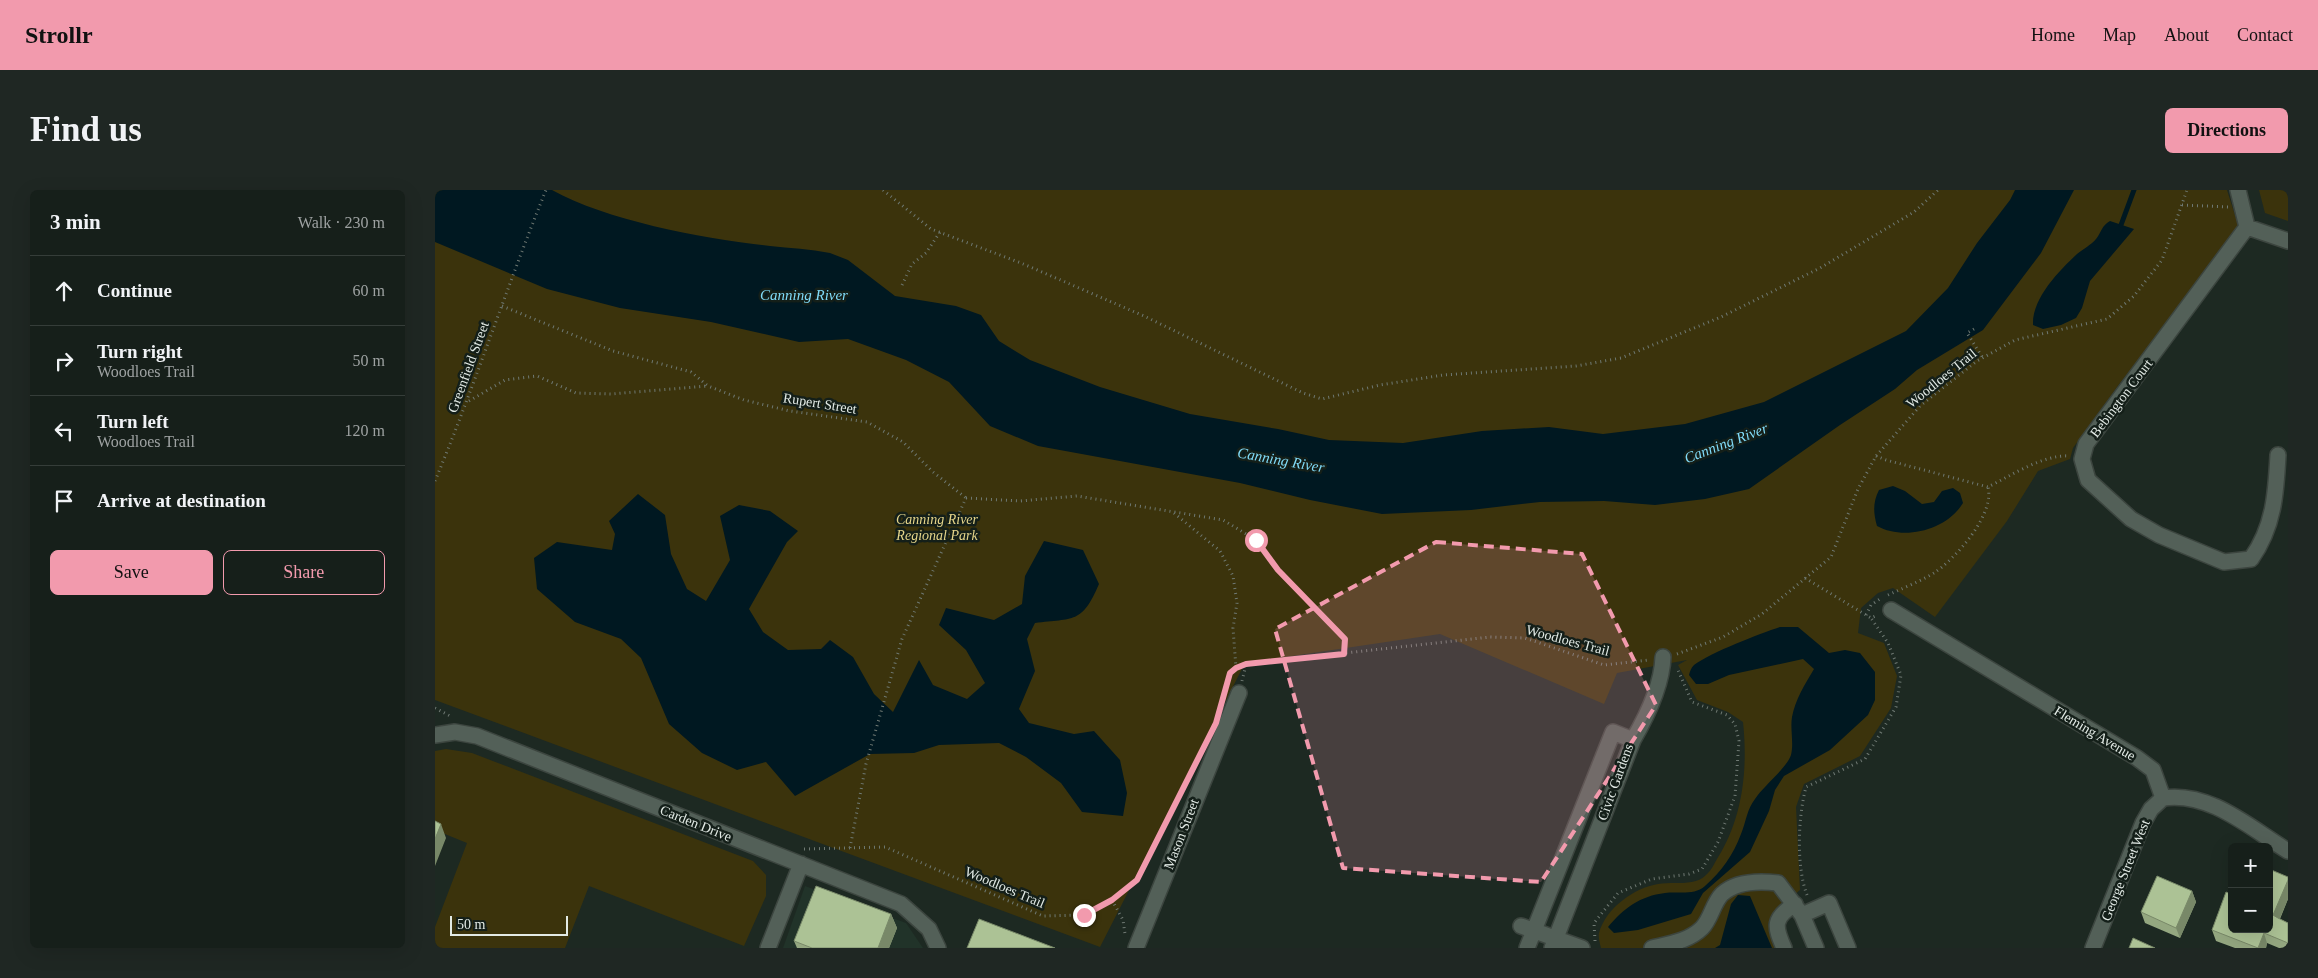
<!DOCTYPE html>
<html lang="en">
<head>
<meta charset="utf-8">
<style>
	:root { --surface:#161f1a; --page:#1f2723; --text:#f1f3f6; --muted:#9ea2a2; --line:#353d39; --accent:#f29aad }
	body { margin:0; font-family:Georgia,serif; background:var(--page); color:var(--text) }
	.controls { position:absolute; right:15px; bottom:15px; display:grid; overflow:hidden; border-radius:8px; box-shadow:0 5px 20px #0002 }
	.controls button { width:45px; height:45px; display:grid; place-items:center; padding:0; border:0; border-bottom:1px solid var(--line); background:var(--surface); color:var(--text); font:25px sans-serif }
	.scale { position:absolute; left:15px; bottom:12px; width:118px; box-sizing:border-box; padding-left:5px; border:2px solid #e2eae5; border-top:0; font-size:14px; line-height:18px; white-space:nowrap; color:#e2eae5; -webkit-text-stroke:4px #141f19; paint-order:stroke }
	.stop { position:absolute; width:15px; height:15px; margin:-11px; border:4px solid #f29aad; border-radius:50%; background:#fff }
	.stop.end { background:#f29aad; border-color:#fff; box-shadow:0 1px 5px #0008 }
	.list { margin:0; padding:0; list-style:none }
	h2 { display:flex; justify-content:space-between; align-items:center; height:65px; margin:0; padding:0 20px; font-size:21px }
	h2 small { font-size:16px; font-weight:400; color:var(--muted) }
	.list li { display:grid; grid-template-columns:32px 1fr auto; gap:15px; align-items:center; box-sizing:border-box; height:70px; padding:0 20px; border-top:1px solid var(--line) }
	.list b { display:block; font-size:19px; white-space:nowrap }
	.list p { margin:0; font-size:16px; white-space:nowrap; color:var(--muted) }
	.list em { font-size:16px; font-style:normal; color:var(--muted) }
	.actions { display:flex; gap:10px; padding:15px 20px }
	.actions a { flex:1; padding:11px 0; border:1px solid var(--accent); border-radius:8px; text-align:center; font-size:18px; color:var(--accent) }
	.actions .main { background:var(--accent); color:#111 }
	.icon { flex:none; width:28px; height:28px; fill:none; stroke:currentColor; stroke-width:2; stroke-linecap:round; stroke-linejoin:round }
	.map { position:relative; flex:none; width:1853px; height:758px; overflow:hidden; border-radius:8px }
	header { display:flex; align-items:center; gap:30px; box-sizing:border-box; height:70px; padding:0 25px; background:var(--accent); color:#111 }
	header strong { font-size:24px }
	nav { display:flex; gap:28px; margin-inline-start:auto; font-size:18px }
	.intro { display:flex; align-items:center; justify-content:space-between; box-sizing:border-box; height:120px; padding:0 30px }
	h1 { margin:0; font-size:35px }
	.button { padding:12px 22px; border-radius:8px; background:var(--accent); color:#111; font-size:18px; font-weight:700 }
	main { display:flex; gap:30px; padding:0 30px }
	aside { flex:1; background:var(--surface); border-radius:8px; box-shadow:0 5px 20px #0002 }
	.map>svg:first-child { display:block }
</style>
</head>
<body>
<header>
<strong>Strollr</strong>
<nav><a>Home</a><a>Map</a><a>About</a><a>Contact</a></nav>
</header>
<div class="intro"><h1>Find us</h1><a class="button">Directions</a></div>
<main>
<aside>
<h2>3 min<small>Walk · 230 m</small></h2>
<ul class="list">
<li><svg class="icon" aria-label="ahead" viewBox="0 0 24 24"><path d="M12 20V5M6 11l6-6 6 6"/></svg><div><b>Continue</b></div><em>60 m</em></li>
<li><svg class="icon" aria-label="right" viewBox="0 0 24 24"><path d="M7 20v-9h11M14 6l5 5-5 5"/></svg><div><b>Turn right</b><p>Woodloes Trail</p></div><em>50 m</em></li>
<li><svg class="icon" aria-label="left" viewBox="0 0 24 24"><path d="M17 20v-9H6M10 6l-5 5 5 5"/></svg><div><b>Turn left</b><p>Woodloes Trail</p></div><em>120 m</em></li>
<li><svg class="icon" aria-label="arrive" viewBox="0 0 24 24"><path d="M6 21V4h12l-3 4 3 4H6"/></svg><div><b>Arrive at destination</b></div></li>
</ul>
<div class="actions"><a class="main">Save</a><a>Share</a></div>
</aside>
<div class="map">
<svg width="1853" height="758" viewBox="0 0 1853 758">
	<rect width="100%" height="100%" fill="#1d2922"/>
	<path fill="#213329" d="M370 696 471 733 488 758H348Z"/>
	<path fill="#3b330c" d="M0 0H1792L1805 41 1685 193 1638 258 1635 269 1603 281 1572 331 1500 427 1458 398 1443 403 1426 418 1423 443 1449 453 1462 486 1456 518 1425 566 1369 594 1361 617 1365 700 1345 717 1333 734 1343 758H1166C1165 754 1163 747 1164 743 1171 718 1199 698 1223 694 1239 691 1259 697 1271 685 1276 681 1279 674 1282 669 1308 628 1313 579 1308 532L1293 522 1262 510 1243 475 1252 470 1182 483 1169 514 1005 444 810 473 665 757 0 510Z
		M1824 0H1853V31L1830 23Z
		M11 559 37 563 318 671 331 685V706L309 756 154 696 130 758H0V737L32 653 0 640V561Z"/>
	<path fill="#001821" d="M0 0H117C173 31 270 49 335 56 355 58 375 59 395 63L413 70 460 106 521 116 546 125 564 151 595 170 665 197 755 224 843 239 894 250 968 253 1047 241 1114 237 1168 244 1250 234 1329 212 1471 141 1513 98 1542 53 1575 10 1580 0H1639L1606 63 1548 140 1482 180 1460 199 1405 235 1314 299 1270 309 1220 315 1169 311 1105 312 1036 320 947 324 875 310 805 293 603 256 555 236 514 192 471 170 413 149 364 152 276 132 185 118 112 99 0 52Z
		M1675 31 1699 39 1655 91 1647 118 1641 128 1626 135 1608 139 1598 135C1597 108 1624 81 1642 64 1648 59 1656 55 1661 49 1666 43 1667 35 1675 31Z
		M1458 296 1470 301 1487 314 1499 312 1507 301 1518 298 1525 303 1528 313C1512 340 1469 351 1442 336 1438 322 1438 312 1444 300Z
		M203 304 230 325 236 364 252 399 271 411 295 370 285 326 304 315 335 321 363 341 352 352 314 419 328 442 353 460 386 459 395 450 418 467 439 504 458 522 484 470 498 495 532 509 550 493 531 460 504 435 511 418 559 430 587 414 590 386 609 351 648 360 664 394C647 434 639 428 600 433L592 449 600 481 584 519 594 533 639 544 659 541 685 570 692 603 688 626 647 622 626 593 591 567 564 553 504 555 479 563 435 564 360 606 331 572 302 580 267 563 234 534 206 468 186 449 140 432 102 399 99 368 122 352 177 360 180 344 174 331Z
		M1345 437H1363L1394 463 1410 460 1425 463 1440 482V510L1433 525 1395 560 1349 586 1340 600 1334 621 1315 662 1268 703 1256 724 1203 740 1179 743 1173 737C1189 718 1205 706 1230 703 1243 701 1259 706 1270 696 1287 681 1298 665 1306 644 1311 632 1312 619 1320 609 1329 595 1351 579 1356 565 1359 553 1355 539 1357 527 1360 510 1370 494 1379 479L1368 469 1294 485 1273 494H1261L1254 485C1255 481 1256 478 1259 475 1277 462 1324 444 1345 437Z
		M1303 705 1315 706 1337 758H1280L1285 755 1296 714Z"/>
	<g fill="none" stroke-linecap="round" stroke-linejoin="round">
		<path stroke="#001821" stroke-width="5" d="M1686 35 1699 0"/>
		<defs>
			<path id="minor" d="M1803 0 1812 37
				M1812 37 1651 254 1647 269 1653 290 1696 329 1724 345 1789 372 1816 369C1839 337 1841 303 1843 265
				M1812 37 1853 51
				M1456 420 1702 568 1718 580 1728 608
				M0 545 20 542 42 546 466 714 494 739 503 758
				M1198 550C1212 526 1227 495 1228 467
				M1728 608C1775 601 1815 638 1853 661
				M1086 736 1147 758
				M333 758 366 674
				M701 758 804 503
				M1092 758 1178 542 1198 550 1117 758
				M1217 758C1234 754 1254 751 1267 738 1276 729 1278 713 1287 704 1301 691 1326 691 1343 693L1367 725
				M1349 758C1339 736 1338 728 1360 714
				M1381 758 1367 725 1394 713 1413 758
				M1658 758 1708 633 1716 619 1728 608"/>
		</defs>
		<use href="#minor" stroke="#3c453f" stroke-width="18"/>
		<path stroke="#6f7973" stroke-width="3" stroke-dasharray="1 4" stroke-linecap="butt" d="M448 0 496 39 586 73 709 126 868 203 887 209 945 195 1008 185 1141 176 1186 168 1286 127 1385 78 1479 22 1503 0
			M1747 15 1794 17
			M467 95 477 74 491 63 505 42
			M67 116 178 161 256 182 273 196 309 210 355 221 432 232 468 252 498 282 531 308
			M1539 139 1532 143 1548 168
			M34 211 70 190 102 186 141 203 176 204 272 196
			M1441 266 1451 270 1553 297C1575 286 1609 264 1635 266
			M0 291C40 195 72 96 111 0
			M531 308 585 311 642 306 788 330 821 350 843 380 910 449 909 464
			M739 323 785 361 798 386 802 413 798 438 801 478
			M1370 388 1436 428 1443 425
			M1453 405C1468 398 1484 392 1499 383 1520 369 1560 325 1553 297
			M1431 425 1436 415 1445 409
			M1242 464 1288 447 1327 424 1396 367 1423 299 1441 266 1485 216 1505 200 1542 171 1580 150 1672 129 1699 106 1727 70 1752 0
			M807 491 811 475
			M792 494C795 482 800 478 811 474L1055 447 1090 448 1169 475 1214 470
			M0 518 17 527
			M415 658 431 574 467 449 531 308
			M369 659 450 657 608 726 649 725 677 710 702 689 741 614
			M1372 705C1361 676 1363 627 1371 597L1430 569 1461 517 1466 485 1453 453 1436 428
			M677 710 688 730 690 744
			M1160 751 1159 733 1183 703 1217 689 1254 684 1267 679 1283 652 1300 606 1304 551 1300 534 1292 525 1257 512 1242 478"/>
		<use href="#minor" stroke="#536058" stroke-width="15"/>
	</g>
	<path fill="#94a780" d="M1853 687V709L1845 729 1853 733V758H1844L1832 753 1831 758H1800L1781 751 1777 740Z
		M1757 701 1761 712 1745 748 1710 733 1706 722Z
		M456 724 462 738 454 758H362L359 751Z"/>
	<path fill="#788868" d="M6 634 11 648 0 676V649Z
		M1853 690V709L1842 735 1838 725Z
		M1757 701 1761 712 1745 748 1741 738Z
		M456 724 462 738 454 758H443Z
		M1829 743 1832 753 1831 758H1823Z"/>
	<path fill="#acc295" stroke="#788868" d="M0 631 6 634 0 649Z
		M1834 679 1853 687V690L1838 725 1843 728 1853 733V753L1829 743 1823 758 1777 740 1791 702 1796 704H1797V739H1834Z
		M1722 686 1757 701 1741 738 1706 722Z
		M381 696 456 724 443 758H377L359 751Z
		M544 729 620 758H532Z
		M1698 748 1720 758H1694Z"/>
	<g fill="none" stroke-linecap="round" stroke-linejoin="round">
		<path stroke="#f29aad" stroke-width="6" d="M649 725 677 710 702 690 781 533 795 483 801 478 811 474 909 464 910 449 843 380 821 350"/>
	</g>
	<path fill="#f29aad" fill-opacity="0.2" stroke="#f29aad" stroke-width="4" stroke-dasharray="10 6" stroke-linejoin="round" d="M1001 352 1147 364 1221 515 1106 692 908 678 840 439Z"/>
	<g text-anchor="middle" stroke-width="5" stroke-linejoin="round" paint-order="stroke">
		<g font-size="14" fill="#e2eae5" stroke="#141f19">
			<text transform="translate(33 177) rotate(-70)" y="5">Greenfield Street</text>
			<text transform="translate(1506 188) rotate(-39)" y="5">Woodloes Trail</text>
			<text transform="translate(1686 208) rotate(-53)" y="5">Bebington Court</text>
			<text transform="translate(385 213) rotate(9)" y="5">Rupert Street</text>
			<text transform="translate(1133 450) rotate(15)" y="5">Woodloes Trail</text>
			<text transform="translate(1660 543) rotate(31)" y="5">Fleming Avenue</text>
			<text transform="translate(1180 592) rotate(-70)" y="5">Civic Gardens</text>
			<text transform="translate(261 633) rotate(22)" y="5">Carden Drive</text>
			<text transform="translate(746 644) rotate(-69)" y="5">Mason Street</text>
			<text transform="translate(1690 680) rotate(-68)" y="5">George Street West</text>
			<text transform="translate(570 697) rotate(23)" y="5">Woodloes Trail</text>
		</g>
		<g font-size="14" font-style="italic" fill="#e5d58a" stroke="#141f19">
			<text x="502" y="334">Canning River<tspan x="502" dy="16">Regional Park</tspan></text>
		</g>
		<g font-size="15" font-style="italic" fill="#80dbf8" stroke="#141f19">
			<text x="369" y="110">Canning River</text>
			<text transform="translate(1291 253) rotate(-21)" y="5">Canning River</text>
			<text transform="translate(846 270) rotate(10)" y="5">Canning River</text>
		</g>
	</g>
</svg>
<div class="controls">
<button>+</button>
<button>−</button>
</div>
<div class="scale">50 m</div>
<div class="stop" style="left:821px;top:350px"></div>
<div class="stop end" style="left:649px;top:725px"></div>
</div>
</main>
</body>
</html>
